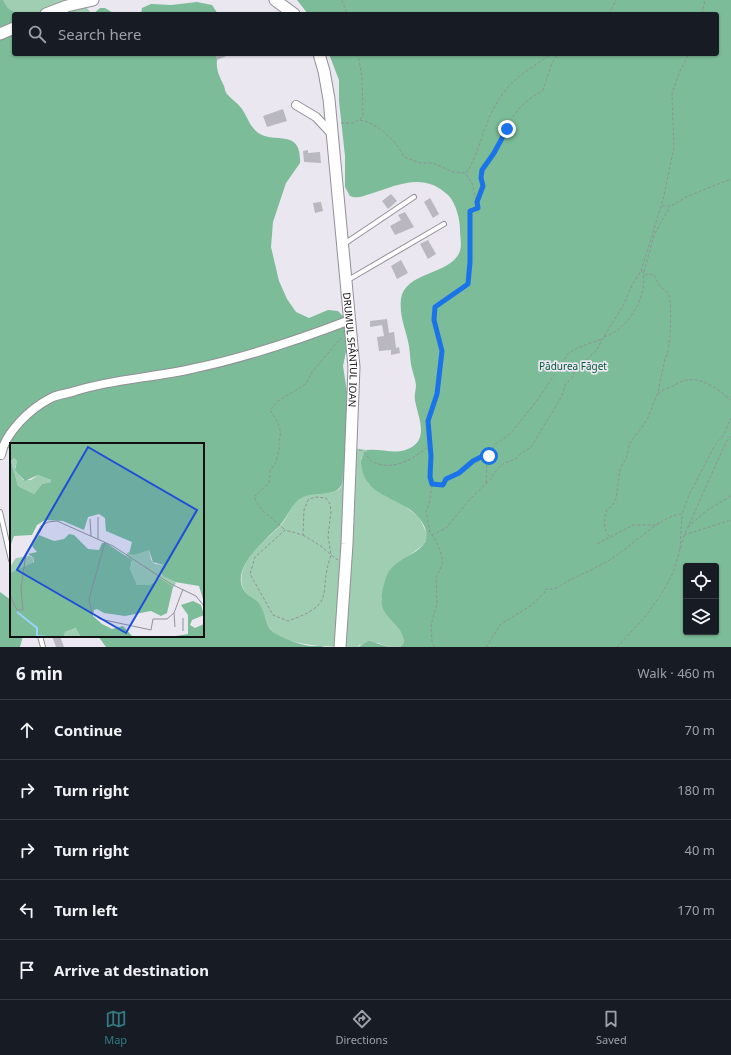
<!DOCTYPE html>
<html lang="en">
<head>
<meta charset="utf-8">
<style>
	:root { --surface:#171b24; --page:#242831; --text:#f1f3f6; --muted:#9ea1a6; --line:#363941; --accent:#337b83 }
	body { margin:0; font-family:"Noto Sans",sans-serif; background:var(--page); color:var(--text) }
	.controls { position:absolute; right:12px; bottom:12px; display:grid; overflow:hidden; border-radius:4px; box-shadow:0 1px 3px #0004 }
	.controls button { width:36px; height:36px; display:grid; place-items:center; padding:0; border:0; border-bottom:1px solid var(--line); background:var(--surface); color:var(--text); font:20px sans-serif }
	.stop { position:absolute; width:12px; height:12px; margin:-9px; border:3px solid #1a73e8; border-radius:50%; background:#fff }
	.stop.end { background:#1a73e8; border-color:#fff; box-shadow:0 1px 4px #0008 }
	.list { margin:0; padding:0; list-style:none }
	h2 { display:flex; justify-content:space-between; align-items:center; height:52px; margin:0; padding:0 16px; font-size:17px }
	h2 small { font-size:13px; font-weight:400; color:var(--muted) }
	.list li { display:grid; grid-template-columns:26px 1fr auto; gap:12px; align-items:center; box-sizing:border-box; height:60px; padding:0 16px; border-top:1px solid var(--line) }
	.list b { display:block; font-size:15px; white-space:nowrap }
	.list em { font-size:13px; font-style:normal; color:var(--muted) }
	.icon { flex:none; width:22px; height:22px; fill:none; stroke:currentColor; stroke-width:2; stroke-linecap:round; stroke-linejoin:round }
	.map { position:relative; flex:none; width:731px; height:647px; overflow:hidden }
	.search { position:absolute; background:var(--surface); box-shadow:0 1px 3px #0004; left:12px; right:12px; top:12px; height:44px; display:flex; align-items:center; gap:10px; box-sizing:border-box; padding:0 14px; border-radius:4px; color:var(--muted); font-size:15px }
	.sheet { height:352px; background:var(--surface) }
	nav { display:flex; justify-content:space-around; align-items:center; box-sizing:border-box; height:56px; border-top:1px solid var(--line); background:var(--surface); font-size:11px; color:var(--muted) }
	nav a { display:grid; justify-items:center; gap:2px }
	nav .on { color:var(--accent) }
	.map>svg:first-child { display:block }
</style>
</head>
<body>
<div class="map">
<svg width="731" height="647" viewBox="0 0 731 647">
	<rect width="100%" height="100%" fill="#eae7f0"/>
	<path fill="#9fceb2" d="M3 0H80L92 14H18L8 8Z
		M346 447 367 450 361 458 368 483 385 496 403 505 419 517 428 536 423 545 390 570 381 600 403 634V644L400 647H389L378 643 359 645 358 647C337 647 288 647 273 632 267 625 265 618 262 610 259 598 244 598 242 585 237 559 267 540 282 524 290 514 292 501 304 496 316 491 333 497 341 487Z"/>
	<path fill="#7cbc98" fill-rule="evenodd" d="M0 0H3L8 8 18 14H14V54L79 55 87 54H218C215 68 218 73 224 86 225 89 225 92 227 94 232 100 238 103 242 109 248 118 249 125 257 132 273 145 302 127 300 163L286 183 273 222 271 247 279 281 287 299 296 312 309 318 328 310 338 311 345 318 349 337 343 366 347 392 351 401 342 483C338 498 315 491 303 497 293 502 290 512 284 520 281 525 276 529 272 533 259 546 233 568 243 589 247 597 256 598 260 605 266 614 265 628 276 634 285 639 302 646 313 646 317 646 320 645 325 647H106L98 636H203V444H11V448L0 449Z
		M297 0H731V647H400L403 644C407 628 385 620 382 605 380 597 384 583 387 575 396 553 441 553 422 522 408 498 368 500 362 469 360 461 361 456 367 450 382 448 398 456 412 447 429 437 417 414 415 400 414 395 416 390 416 385 415 377 412 371 411 364 410 358 410 352 409 346 406 329 399 317 401 299 405 271 452 275 460 251 462 244 460 237 460 230 460 219 456 204 449 196 424 171 398 185 370 194 363 196 357 199 350 196L345 187V156L339 101V80L329 54H717V14H308ZM686 566H716V632H686Z
		M197 2 212 5 218 14H141L142 8 151 4 171 5Z
		M100 8H105L115 14H93Z
		M0 592 11 600V636H23L20 647H0Z
		M369 641 389 647H358Z"/>
	<path fill="#b9b7c0" d="M215 54H231L217 60Z
		M283 109 287 121 267 127 263 116Z
		M308 150V153L320 152 321 163 304 162 303 151Z
		M391 194 397 201 388 209 382 201Z
		M430 198 439 214 433 218 424 202Z
		M321 202 323 211 315 213 313 203Z
		M405 212 414 227 395 235 390 226 401 220 398 215Z
		M428 240 436 254 428 259 420 244Z
		M401 260 408 273 397 279 391 266Z
		M387 319 389 333 394 332 396 348 399 347 400 353 391 355V350L379 351 377 337 384 336 382 325 370 327V321Z
		M52 636H60L64 647H56Z"/>
	<g fill="none" stroke-linecap="round" stroke-linejoin="round">
		<defs>
			<path id="service" d="M344 244 414 197
				M348 280 444 224
				M0 512 11 560
				M40 636 43 647"/>
			<path id="minor" d="M296 105 316 117 331 133
				M1 455C5 432 31 408 51 398 58 394 67 394 75 391 114 379 151 378 191 369 245 358 298 340 350 320"/>
			<g id="secondary">
				<path d="M275 0 294 14"/>
				<path d="M46 14 67 6 93 0"/>
				<path d="M0 34 14 28"/>
				<path id="s1" d="M319 54 324 71 329 99 354 367 347 544 340 647"/>
			</g>
		</defs>
		<use href="#service" stroke="#928f97" stroke-width="6"/>
		<use href="#minor" stroke="#928f97" stroke-width="10"/>
		<use href="#secondary" stroke="#928f97" stroke-width="13"/>
		<path stroke="#939197" stroke-width="1" stroke-dasharray="3 2" stroke-linecap="butt" d="M342 0 347 14
			M609 14 616 0
			M702 14 705 0
			M360 120C377 123 397 141 404 157L420 163H433L453 172 465 173 472 183 478 208 470 211 468 284 435 307 434 320 442 351 437 394 428 421 431 456 430 477 432 484 429 505 426 511 430 532 436 541 442 556V565L436 578 437 604 431 625 432 641 434 647
			M341 123H353L363 117 362 77 358 54
			M466 173C477 159 484 125 494 108 510 78 526 72 551 54
			M477 202 483 186 481 170C495 151 504 126 519 109 525 101 534 96 543 90L552 63 558 54
			M662 206H671L688 196 731 179
			M644 272 654 235 670 207
			M604 337C608 335 612 334 616 331 633 319 647 295 643 272L641 271
			M658 394C663 389 670 388 675 385 695 371 715 387 731 400
			M359 450C366 451 367 458 373 462 393 471 412 460 426 448H429
			M486 483 487 463 490 453
			M432 484 443 485 446 479 459 473 464 467 473 461 491 452 494 445 510 434 536 402 568 354 577 348 602 339
			M688 527 706 511 731 496
			M284 529 261 509 254 497 269 483 270 471 276 462 280 446 278 443C284 430 277 421 270 410L278 401 306 384 312 372 341 338
			M303 535 321 546 331 555C317 594 339 603 288 621L273 615 250 574 255 557 285 530 303 535 304 510 308 500 315 497 326 498 330 504 331 511 328 536 331 555 338 560
			M432 535 446 528 471 498 491 479 494 473 504 463 516 459 519 455 531 447 562 396 565 385 572 378 576 369 596 351 602 340 624 304 632 285 641 271 663 200 674 147 672 94 679 73 689 54
			M684 535 731 520
			M609 536C603 530 604 517 607 509L612 506 616 499 620 468 626 459 630 443 647 420 658 392 665 359C671 350 672 308 669 296 667 291 664 290 661 287 658 284 656 278 653 274L644 275
			M597 544 633 525H655L659 523
			M680 549 682 515
			M486 647 501 624 532 605 545 592V589C558 591 562 583 572 579 588 571 605 564 620 553 634 543 666 513 682 514L689 495 715 445 723 436 731 418
			M617 647 645 617 662 593 673 573 684 536 726 442 731 436"/>
		<use href="#service" stroke="#fff" stroke-width="4"/>
		<use href="#minor" stroke="#fff" stroke-width="8"/>
		<use href="#secondary" stroke="#fff" stroke-width="11"/>
	</g>
	<g fill="none" stroke-linecap="round" stroke-linejoin="round">
		<path stroke="#1a73e8" stroke-width="5" d="M489 456 491 452 473 461 459 473 446 479 443 485 432 484 430 477 431 456 428 421 437 394 442 351 434 320 435 307 468 284 470 262V211L478 208 477 202 483 186 481 178 482 170 494 153 507 129"/>
	</g>
	<g text-anchor="middle" stroke-width="3.5" stroke-linejoin="round" paint-order="stroke">
		<g font-size="10" fill="#100f12" stroke="#eae7f0">
			<text dy="4" stroke="none"><textPath href="#s1" startOffset="298">DRUMUL SFÂNTUL IOAN</textPath></text>
		</g>
		<g font-size="10" fill="#055837" stroke="#eae7f0">
			<text x="573" y="370">Pădurea Făget</text>
		</g>
	</g>
	<g transform="translate(10 443)">
		<rect width="194" height="194" fill="#eae7f0"/>
		<path d="M4 15 7 18 5 25 13 37H21L28 32 41 37V39L32 41 24 51 8 43 1 18ZM135 107H139L141 117 145 121 154 122 151 131 166 140 163 145 146 137 140 142H127L120 126 122 119 116 112 118 109 124 112ZM19 113 24 115 23 120 0 130V124L6 115ZM67 185 71 194H54L55 189Z" fill="#9fceb2"/>
		<path d="M0 0H194V159L189 143 165 139 153 133 150 128 154 122 143 119 139 107 124 112 119 111 122 99 96 88 95 75 89 71 78 74 74 87 53 78 35 77 27 82 22 92 4 93 0 104ZM4 15 7 18 5 27 15 38 28 32 41 37V39L32 41 24 51 8 43 1 18ZM59 91 64 92 78 106 89 107 92 100H96L122 117 120 126 127 142H140L150 135 163 144 157 170 151 173 141 168 115 173 94 170 87 166 84 167 83 173 92 181 102 186 113 183 123 194H71L66 185 55 189 54 194H0V130L24 119V115L18 111 27 109 22 103 29 92 44 98 54 96ZM183 158 191 162 194 172 182 177 180 182 185 185 194 181V194H160L178 191V172L171 162Z" fill="#7cbc98" fill-rule="evenodd"/>
		<path fill="none" stroke="#98d3fd" stroke-width="2" d="M7 169 27 185V193L38 194"/>
		<path fill="none" stroke="#939197" stroke-width="1" d="M88 74V96M80 76 81 93M95 99 79 156 82 170 90 176 141 187 143 176H157L164 170 173 146M0 152 7 167H13L11 145 16 111 31 83 38 79 47 78 103 103 161 141 186 153 194 163M164 170 165 184M173 188V175"/>
		<path fill="#1d4ed8" fill-opacity="0.15" stroke="#1d4ed8" stroke-width="2" d="M78 4 187 67 116 190 7 127Z"/>
		<rect width="194" height="194" fill="none" stroke="#100f12" stroke-width="2"/>
	</g>
</svg>
<div class="controls">
<button><svg class="icon" aria-label="locate" viewBox="0 0 24 24"><circle cx="12" cy="12" r="6"/><path d="M12 2v4M12 18v4M2 12h4M18 12h4"/></svg></button>
<button><svg class="icon" aria-label="layers" viewBox="0 0 24 24"><path d="M12 4l9 5-9 5-9-5zM3 14l9 5 9-5"/></svg></button>
</div>
<div class="stop" style="left:489px;top:456px"></div>
<div class="stop end" style="left:507px;top:129px"></div>
<div class="search"><svg class="icon" aria-label="search" viewBox="0 0 24 24"><circle cx="10" cy="10" r="6"/><path d="M15 15l6 6"/></svg>Search here</div>
</div>
<section class="sheet">
<h2>6 min<small>Walk · 460 m</small></h2>
<ul class="list">
<li><svg class="icon" aria-label="ahead" viewBox="0 0 24 24"><path d="M12 20V5M6 11l6-6 6 6"/></svg><div><b>Continue</b></div><em>70 m</em></li>
<li><svg class="icon" aria-label="right" viewBox="0 0 24 24"><path d="M7 20v-9h11M14 6l5 5-5 5"/></svg><div><b>Turn right</b></div><em>180 m</em></li>
<li><svg class="icon" aria-label="right" viewBox="0 0 24 24"><path d="M7 20v-9h11M14 6l5 5-5 5"/></svg><div><b>Turn right</b></div><em>40 m</em></li>
<li><svg class="icon" aria-label="left" viewBox="0 0 24 24"><path d="M17 20v-9H6M10 6l-5 5 5 5"/></svg><div><b>Turn left</b></div><em>170 m</em></li>
<li><svg class="icon" aria-label="arrive" viewBox="0 0 24 24"><path d="M6 21V4h12l-3 4 3 4H6"/></svg><div><b>Arrive at destination</b></div></li>
</ul>
</section>
<nav>
<a class="on"><svg class="icon" aria-label="map" viewBox="0 0 24 24"><path d="M3 6l6-2 6 2 6-2v14l-6 2-6-2-6 2zM9 4v14M15 6v14"/></svg>Map</a>
<a><svg class="icon" aria-label="directions" viewBox="0 0 24 24"><path d="M12 3l9 9-9 9-9-9zM9 14v-3h6M13 9l2 2-2 2"/></svg>Directions</a>
<a><svg class="icon" aria-label="saved" viewBox="0 0 24 24"><path d="M7 4h10v16l-5-4-5 4z"/></svg>Saved</a>
</nav>
</body>
</html>
